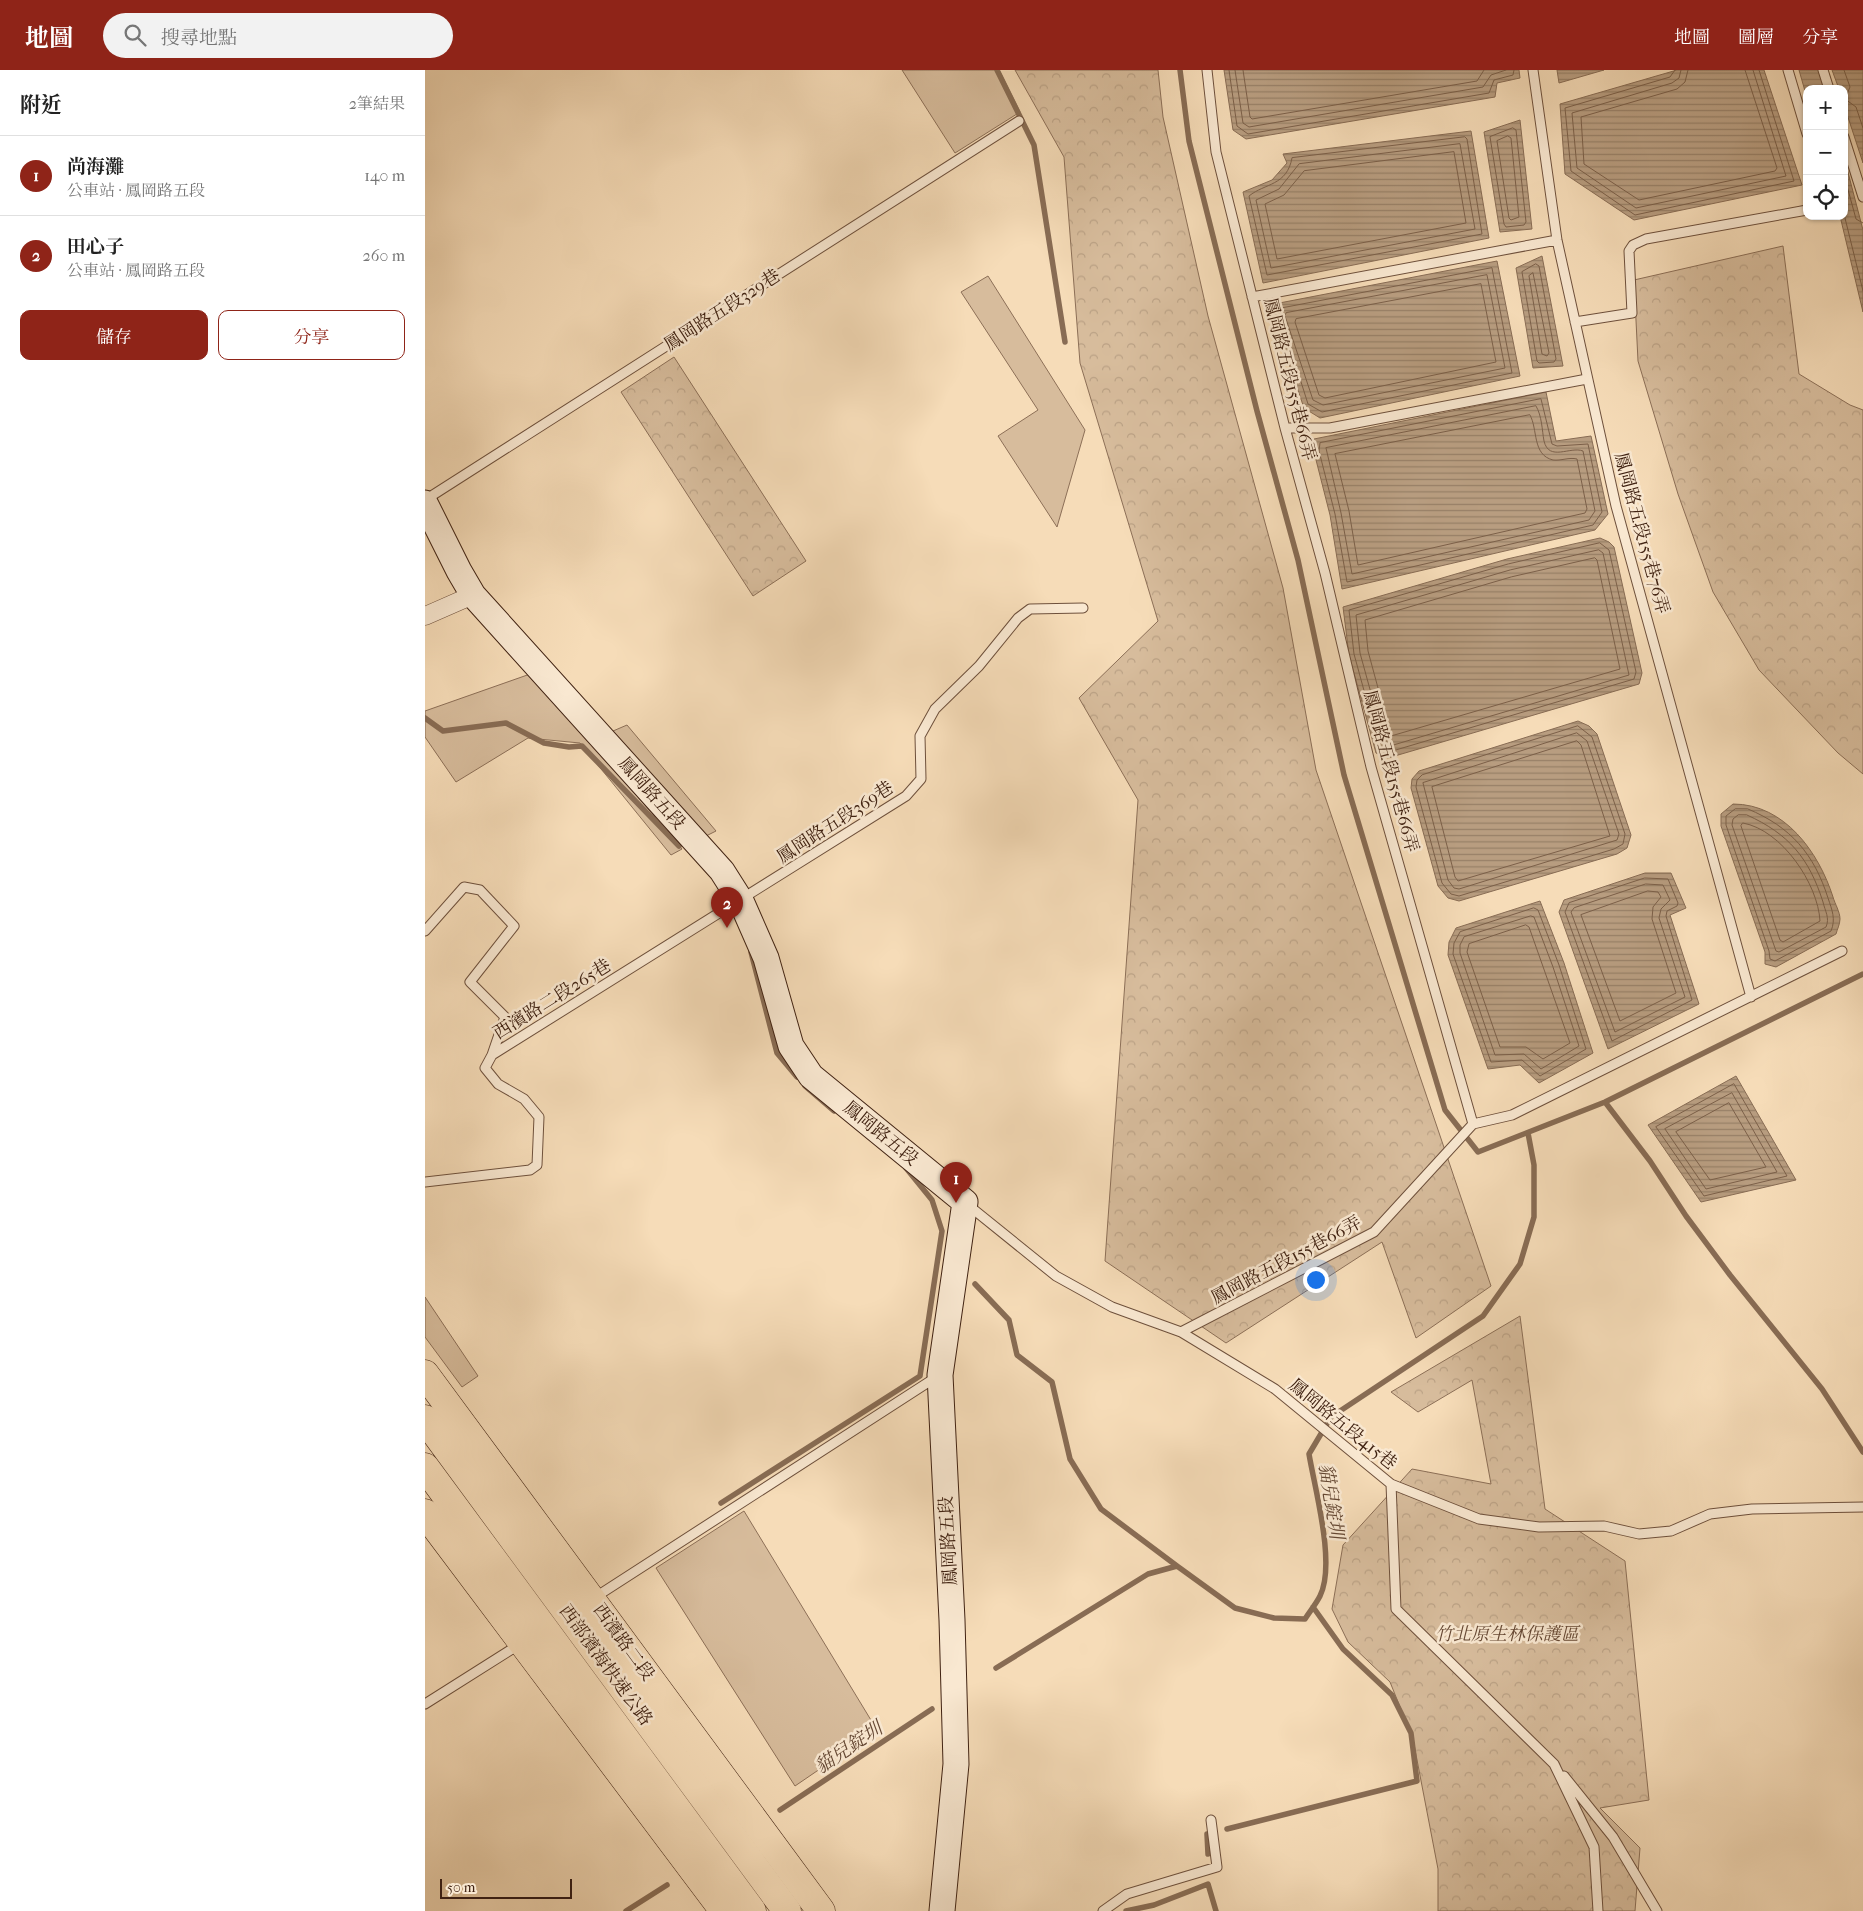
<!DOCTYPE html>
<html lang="zh-TW">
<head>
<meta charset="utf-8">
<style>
	:root { --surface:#fff; --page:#f2f2f2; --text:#222; --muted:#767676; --line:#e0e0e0; --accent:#8f2418 }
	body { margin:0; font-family:"IM FELL French Canon","Noto Serif TC",serif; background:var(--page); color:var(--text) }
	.controls { position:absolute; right:15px; top:15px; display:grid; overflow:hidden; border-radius:10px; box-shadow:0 1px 4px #0004 }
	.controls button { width:45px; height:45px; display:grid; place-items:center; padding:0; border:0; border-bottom:1px solid var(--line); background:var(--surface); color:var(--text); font:25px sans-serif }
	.scale { position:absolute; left:15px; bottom:12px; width:132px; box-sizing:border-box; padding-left:5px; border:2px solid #402212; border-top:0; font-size:14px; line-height:18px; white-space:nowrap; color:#402212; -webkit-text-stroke:4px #f9e8d1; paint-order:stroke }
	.you { position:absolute; left:890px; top:1209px; width:18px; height:18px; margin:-12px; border:4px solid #fff; border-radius:50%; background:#1a73e8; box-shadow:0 0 0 8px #1a73e833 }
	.badge { display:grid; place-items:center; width:32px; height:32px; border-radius:50%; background:var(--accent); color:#fff; font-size:16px; font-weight:700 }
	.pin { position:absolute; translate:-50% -41px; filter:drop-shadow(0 1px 2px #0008) }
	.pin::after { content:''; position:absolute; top:26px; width:18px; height:15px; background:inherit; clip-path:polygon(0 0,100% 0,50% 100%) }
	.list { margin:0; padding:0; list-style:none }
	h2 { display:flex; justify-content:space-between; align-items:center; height:65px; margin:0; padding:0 20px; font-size:21px }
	h2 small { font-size:16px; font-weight:400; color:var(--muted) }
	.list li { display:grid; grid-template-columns:32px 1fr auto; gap:15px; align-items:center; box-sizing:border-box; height:80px; padding:0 20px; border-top:1px solid var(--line) }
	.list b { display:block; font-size:19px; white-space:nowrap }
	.list p { margin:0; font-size:16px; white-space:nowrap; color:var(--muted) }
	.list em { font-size:16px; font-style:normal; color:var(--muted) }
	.actions { display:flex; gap:10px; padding:15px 20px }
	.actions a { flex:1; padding:11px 0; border:1px solid var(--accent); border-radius:10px; text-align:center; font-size:18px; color:var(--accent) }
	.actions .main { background:var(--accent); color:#fff }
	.icon { flex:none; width:28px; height:28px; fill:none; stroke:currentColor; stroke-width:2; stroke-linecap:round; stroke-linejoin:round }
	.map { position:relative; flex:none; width:1438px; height:1841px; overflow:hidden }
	header { display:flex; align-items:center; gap:30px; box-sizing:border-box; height:70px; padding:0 25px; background:var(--accent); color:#fff }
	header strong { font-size:24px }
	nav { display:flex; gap:28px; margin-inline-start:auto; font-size:18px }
	.search { width:350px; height:45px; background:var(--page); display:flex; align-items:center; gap:12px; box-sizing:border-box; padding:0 18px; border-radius:28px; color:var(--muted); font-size:19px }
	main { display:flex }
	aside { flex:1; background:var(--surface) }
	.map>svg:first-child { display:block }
</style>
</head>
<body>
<header>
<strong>地圖</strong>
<div class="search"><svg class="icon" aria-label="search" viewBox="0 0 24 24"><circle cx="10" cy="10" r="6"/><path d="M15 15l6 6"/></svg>搜尋地點</div>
<nav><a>地圖</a><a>圖層</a><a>分享</a></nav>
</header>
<main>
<aside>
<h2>附近<small>2筆結果</small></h2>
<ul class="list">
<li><span class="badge">1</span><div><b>尚海灘</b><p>公車站 · 鳳岡路五段</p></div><em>140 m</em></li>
<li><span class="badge">2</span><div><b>田心子</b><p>公車站 · 鳳岡路五段</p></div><em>260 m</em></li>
</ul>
<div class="actions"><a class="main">儲存</a><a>分享</a></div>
</aside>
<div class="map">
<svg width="1438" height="1841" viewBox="0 0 1438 1841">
	<defs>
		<pattern id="forest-crowns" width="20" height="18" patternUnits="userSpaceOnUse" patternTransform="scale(1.25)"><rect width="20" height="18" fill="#d7bc9c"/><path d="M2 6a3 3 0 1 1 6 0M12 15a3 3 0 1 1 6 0" fill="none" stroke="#baa185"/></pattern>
		<pattern id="water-rules" width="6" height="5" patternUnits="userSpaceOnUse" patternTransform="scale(1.25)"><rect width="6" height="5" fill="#b89d80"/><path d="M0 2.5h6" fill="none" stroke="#978067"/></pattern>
	</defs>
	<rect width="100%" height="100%" fill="#f6dcb8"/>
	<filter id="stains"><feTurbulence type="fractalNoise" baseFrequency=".004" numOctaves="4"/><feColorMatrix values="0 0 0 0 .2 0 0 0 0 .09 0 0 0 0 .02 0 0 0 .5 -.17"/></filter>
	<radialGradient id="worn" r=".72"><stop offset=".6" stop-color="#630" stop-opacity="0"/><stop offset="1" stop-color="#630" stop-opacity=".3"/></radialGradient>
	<path fill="#d7bc9c" stroke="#8c6f57" d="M477 0H574L595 42 530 83Z
		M563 206 660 360 632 457 573 366 613 340 536 222Z
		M108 603 257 779 246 785 155 673 103 668 31 712 0 667V641Z
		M202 655 291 761 275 769 181 664Z
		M0 1227 53 1306 37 1317 0 1267Z
		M319 1441 452 1660 370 1716 231 1498Z"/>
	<path fill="url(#forest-crowns)" stroke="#8c6f57" d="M590 0H733L738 47 783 246 858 518 891 700 1066 1216 991 1268 957 1172 801 1273 680 1191 713 730 654 628 733 551 655 293 639 87Z
		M1358 176 1374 304 1425 335 1438 340V704L1413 683 1334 600 1288 522 1253 424 1213 291 1209 210Z
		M249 287 381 491 328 526 196 322Z
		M1095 1246 1120 1439 1200 1491 1224 1730 1175 1738 1215 1778 1210 1841H1013V1799L988 1669 965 1612 923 1572 907 1539 918 1475 987 1399 1066 1414 1047 1310 993 1342 966 1322Z"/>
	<path fill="url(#water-rules)" stroke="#886c54" d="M799 0H1094L1095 8 1072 13 1070 27 821 69 808 60Z
		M1132 0H1179L1134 13Z
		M1252 0H1339L1377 115 1209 150 1140 104 1135 34Z
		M1374 0H1394L1399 19H1382V28Z
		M1407 0H1438V93L1419 35V19H1414Z
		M1095 50 1107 159 1075 162 1059 62Z
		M1046 61 1064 168 838 213 818 122 847 110 862 93 858 84Z
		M1419 87 1438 160V242L1415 146H1419Z
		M1117 186 1138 296 1108 298 1091 198Z
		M1072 191 1095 306 895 348 879 338 844 235Z
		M1121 322 1131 371 1166 366 1183 444 1170 460 917 519 905 445 889 382V369Z
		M1175 468 1184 472 1189 477 1217 603 1214 614 963 688 951 683 924 585 918 537 1082 489Z
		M1153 651 1164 656 1172 664 1206 765 1202 778 1192 784 1034 831 1023 828 1013 816 986 718 987 709 994 701Z
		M1308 734C1360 734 1394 783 1408 827 1410 834 1415 842 1415 849 1415 854 1412 860 1411 864L1351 897 1340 894V882L1296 756V744Z
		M1220 803H1246L1261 838 1245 845 1274 934 1183 979 1134 842 1139 830Z
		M1115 831 1139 893 1168 983 1114 1013 1095 995 1063 999 1023 885 1024 872 1031 858Z
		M1311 1006 1371 1110 1276 1132 1223 1055Z"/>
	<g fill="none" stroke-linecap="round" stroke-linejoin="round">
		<path stroke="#7c6049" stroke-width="1" d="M804 0 812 56 823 64 1064 23 1069 10 1088 5 1089 0
			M810 0 818 53 824 57 1058 17 1066 5 1081 0
			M818 0 825 47 827 49 1052 11 1059 0
			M1250 0 1245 7 1140 38 1146 101 1210 145 1369 111 1334 0
			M1256 0 1254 8 1247 13 1147 43 1152 98 1211 138 1361 106 1328 0
			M1263 0 1260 12 1252 19 1156 47 1159 94 1214 130 1350 101 1352 98 1320 0
			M1419 0 1425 17 1420 29 1431 37 1438 58
			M1088 58 1091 60 1101 152 1099 155 1081 157 1079 154 1065 67Z
			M1083 66 1086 68 1094 147 1086 150 1084 148 1072 71Z
			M1040 67 1042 69 1057 164 842 205 824 126C840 113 862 116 867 88Z
			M1035 74 1050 159 846 198 831 130 854 119 874 94Z
			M1029 82 1041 153 852 189 840 134 859 125 879 101Z
			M1419 105 1431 149 1438 153
			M1419 144 1438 221
			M1111 194 1114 196 1131 289 1129 292 1114 293 1112 291 1097 202Z
			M1067 198 1087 303 897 342 883 334 853 239Z
			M1108 203 1124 283 1122 286 1117 284 1104 206Z
			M1062 205 1080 298 898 335 888 330 860 246 861 243Z
			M1056 214 1071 292 900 328 894 325 870 252 871 249Z
			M1116 329 1127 374 1132 376 1163 374 1177 442 1168 455 922 512 910 444 894 381 895 373Z
			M1111 336C1117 346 1117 360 1119 371 1124 392 1145 376 1158 381L1170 441 1164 450 927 504 916 443 901 378Z
			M1105 345C1113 359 1107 385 1128 390 1136 391 1144 387 1152 389L1162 439 1160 443 933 495 924 441 910 384Z
			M1175 473 1184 480 1211 602 1209 609 964 682 955 679 929 584 924 540 1083 494Z
			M1174 480 1178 483 1204 605 965 676 960 674 935 583 931 545 1085 500Z
			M1170 488 1172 490 1195 599 966 666 943 581 940 550 1086 507Z
			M1153 656 1167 667 1200 764 1198 774 1189 779 1034 826 1026 824 1017 813 991 717 992 710 997 705Z
			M1152 663 1162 671 1194 764 1192 770 1034 819 1029 818 1023 810 998 713Z
			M1152 671 1156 675 1185 766 1033 811 1030 807 1007 717Z
			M1323 739C1366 757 1389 784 1403 828 1407 840 1411 849 1406 861L1350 891 1345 889 1344 881 1301 755V746L1310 739Z
			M1322 745C1364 764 1384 788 1398 832 1400 841 1405 848 1401 857L1354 882 1351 881 1307 755 1308 749 1313 745Z
			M1318 753C1357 760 1393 814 1395 851L1358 872 1355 870 1316 756Z
			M1220 808 1243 809 1253 833 1252 836 1242 841 1241 846 1267 930 1187 971 1140 842 1144 833Z
			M1221 814 1238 815 1245 830 1236 839 1234 848 1260 927 1190 962 1146 842 1149 838Z
			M1223 821 1233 822 1236 827 1228 837 1227 849 1251 923 1195 951 1156 845Z
			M1109 838 1113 840 1134 895 1161 979 1115 1006 1097 990 1066 992 1028 884 1029 873 1035 862Z
			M1106 846 1109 847 1128 897 1154 976 1116 999 1099 984 1070 985 1035 883V875L1039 867Z
			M1101 855 1104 857 1145 973 1118 989 1101 977H1075L1042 882 1044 874Z
			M1309 1014 1362 1106 1279 1126 1231 1057Z
			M1307 1023 1352 1102 1281 1119 1240 1059Z
			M1304 1033 1341 1097 1285 1110 1251 1062Z"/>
		<path stroke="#886c54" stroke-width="5.5" d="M572 0 609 75 640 272
			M755 0 764 71 832 341 873 490 919 705 1020 1040 1053 1082 1180 1032 1438 904
			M0 648 18 661 81 653 119 673 144 677 157 676 254 776
			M326 882 352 983 372 1007
			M380 1016 409 1041
			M1180 1032 1225 1091 1261 1146 1305 1205 1397 1319 1438 1382
			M550 1214 584 1250 592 1285 627 1312 645 1389 676 1439 752 1496
			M296 1433 495 1306 517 1161 507 1130 481 1098
			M571 1598 723 1504 752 1496 810 1538 849 1548 880 1549C885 1541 891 1534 895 1526 911 1494 890 1420 884 1384L906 1347 1058 1246 1095 1194 1109 1147V1095L1103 1063
			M355 1740 507 1639
			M802 1759 992 1711 986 1663 967 1625 918 1579 888 1537
			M782 1764 783 1784
			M201 1841 242 1815
			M701 1841 729 1835 783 1814 791 1841"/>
		<defs>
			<path id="lane" d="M782 0 791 82 860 358 900 503 946 697 1048 1054
				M1108 0 1132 170 1191 436 1326 927
				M1363 0 1382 64
				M1398 0 1404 19
				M1419 67 1438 127
				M827 227 1132 170
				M1150 252 1207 243 1204 181 1208 175 1221 169 1382 140
				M860 358H905L1162 309
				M0 430 594 51
				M0 861 39 817 55 820 89 856 45 912 80 947 67 985
				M1048 1054 1087 1045 1417 881
				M0 1112 105 1100 112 1095 114 1047 99 1029 73 1014 60 998 67 985 481 726 496 709 495 666 510 639 554 596 593 548 605 539 658 538
				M543 1135 631 1206 687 1237 756 1262 850 1319 966 1414 1054 1449 1114 1457 1179 1456 1214 1464 1246 1461 1285 1444 1327 1439 1438 1437
				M756 1262 949 1162 1048 1054
				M966 1414 971 1539 1129 1694 1169 1777 1173 1841
				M169 1528 513 1306
				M0 1634 95 1574
				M1139 1706 1188 1767 1232 1841
				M678 1841 702 1824 792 1797 786 1750"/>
			<path id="street" d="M0 546 48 525"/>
			<path id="secondary" d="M0 433 34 501 48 525 297 801 316 831 341 888 366 976 386 1006 540 1132 515 1305 527 1550 531 1694 517 1841"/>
			<path id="primary" d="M0 1304 396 1841
				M0 1443 299 1841"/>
			<path id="highway" d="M0 1349 362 1841
				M0 1397 327 1841"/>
		</defs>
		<use href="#lane" stroke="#6e503c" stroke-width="11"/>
		<use href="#street" stroke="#6e503c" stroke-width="19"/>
		<use href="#secondary" stroke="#402212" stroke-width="27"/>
		<use href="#primary" stroke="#402212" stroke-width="29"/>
		<use href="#highway" stroke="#402212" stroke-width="29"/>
		<use href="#lane" stroke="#f9e8d1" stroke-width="9"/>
		<use href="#street" stroke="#f9e8d1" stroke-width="18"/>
		<use href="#secondary" stroke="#f9e8d1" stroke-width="25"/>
		<use href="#primary" stroke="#f6dcb8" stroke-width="28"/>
		<use href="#highway" stroke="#f6dcb8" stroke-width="28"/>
	</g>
	<g text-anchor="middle" stroke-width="5" stroke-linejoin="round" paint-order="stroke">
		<g font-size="18" fill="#402212" stroke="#f9e8d1">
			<text transform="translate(297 240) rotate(-33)" y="6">鳳岡路五段329巷</text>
			<text transform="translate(865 309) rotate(76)" y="6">鳳岡路五段155巷66弄</text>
			<text transform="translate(1217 463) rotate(75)" y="6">鳳岡路五段155巷76弄</text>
			<text transform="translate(966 701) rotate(75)" y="6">鳳岡路五段155巷66弄</text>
			<text transform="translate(227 723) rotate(48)" y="6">鳳岡路五段</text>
			<text transform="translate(410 752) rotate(-33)" y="6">鳳岡路五段369巷</text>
			<text transform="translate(127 929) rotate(-32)" y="6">西濱路二段265巷</text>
			<text transform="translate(456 1063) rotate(39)" y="6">鳳岡路五段</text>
			<text transform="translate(861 1190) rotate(-28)" y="6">鳳岡路五段155巷66弄</text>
			<text transform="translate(918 1354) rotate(39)" y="6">鳳岡路五段415巷</text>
			<text transform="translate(523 1471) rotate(-93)" y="6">鳳岡路五段</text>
			<text transform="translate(199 1572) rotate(54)" y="6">西濱路二段</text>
			<text transform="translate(181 1595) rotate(54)" y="6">西部濱海快速公路</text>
		</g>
		<g font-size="18" font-style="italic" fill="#664834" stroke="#f9e8d1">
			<text x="1082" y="1570">竹北原生林保護區</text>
		</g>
		<g font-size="19" font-style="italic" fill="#644733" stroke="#f9e8d1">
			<text transform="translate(907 1431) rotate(81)" y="7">貓兒錠圳</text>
			<text transform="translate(423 1677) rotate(-34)" y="7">貓兒錠圳</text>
		</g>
	</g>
	<rect width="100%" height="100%" filter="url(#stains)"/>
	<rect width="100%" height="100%" fill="url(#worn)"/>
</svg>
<div class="controls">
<button>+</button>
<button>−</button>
<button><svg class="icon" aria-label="locate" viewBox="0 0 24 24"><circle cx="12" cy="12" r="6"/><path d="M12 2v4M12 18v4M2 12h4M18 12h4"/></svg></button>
</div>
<div class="scale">50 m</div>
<div class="you"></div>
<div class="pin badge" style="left:531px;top:1133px">1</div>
<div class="pin badge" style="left:302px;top:858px">2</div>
</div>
</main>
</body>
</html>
